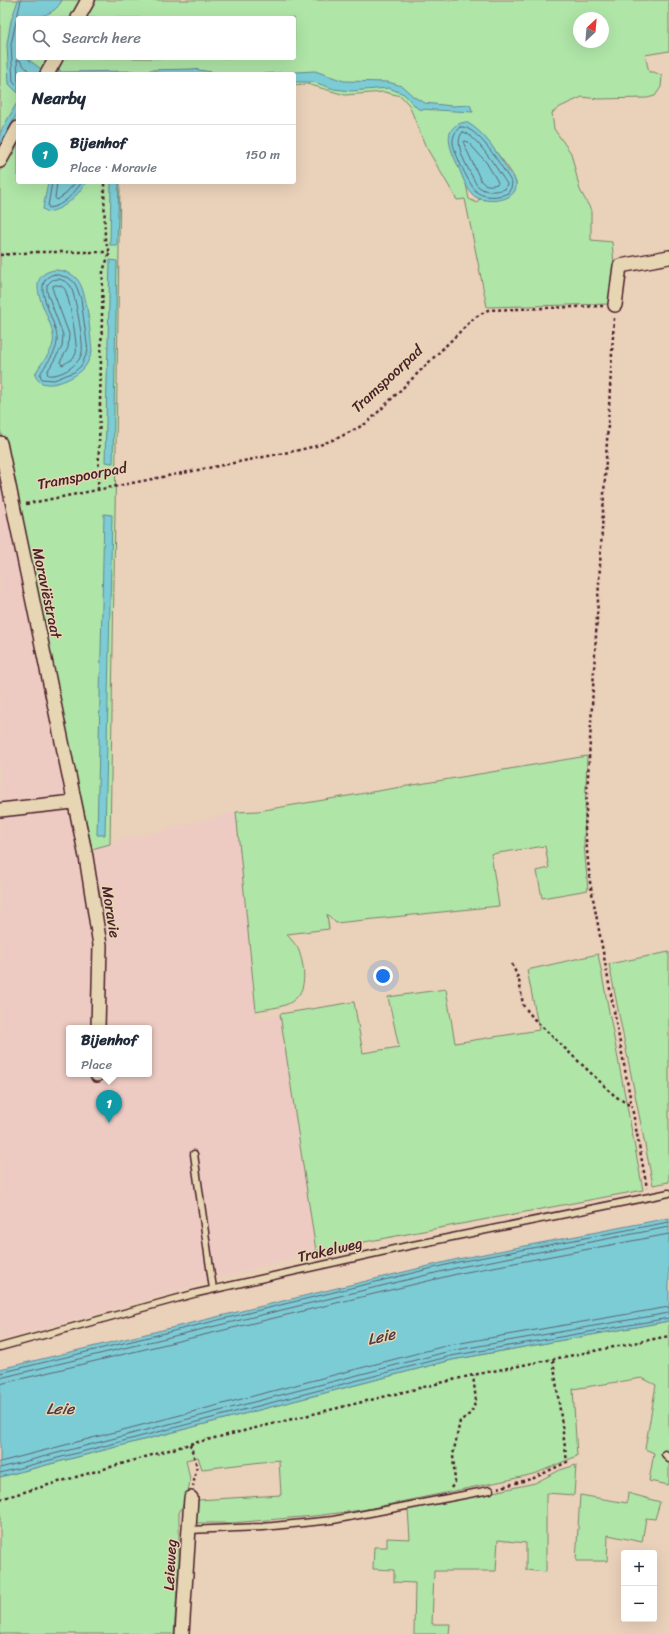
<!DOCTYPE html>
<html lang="en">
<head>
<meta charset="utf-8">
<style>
	:root { --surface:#fff; --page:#f2f2f3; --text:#1f2937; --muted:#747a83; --line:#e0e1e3; --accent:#b45309 }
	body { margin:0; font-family:Sriracha,sans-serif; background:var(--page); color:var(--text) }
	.controls { position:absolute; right:12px; bottom:12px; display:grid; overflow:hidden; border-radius:4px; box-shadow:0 4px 16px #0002 }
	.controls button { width:36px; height:36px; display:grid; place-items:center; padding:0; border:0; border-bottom:1px solid var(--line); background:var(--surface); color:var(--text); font:20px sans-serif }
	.compass { position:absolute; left:573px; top:12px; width:36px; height:36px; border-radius:50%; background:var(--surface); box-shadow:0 4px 16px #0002; rotate:26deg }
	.you { position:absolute; left:383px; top:976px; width:14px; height:14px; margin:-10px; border:3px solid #fff; border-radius:50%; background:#1a73e8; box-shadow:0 0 0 6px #1a73e833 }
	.badge { display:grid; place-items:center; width:26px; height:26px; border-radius:50%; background:var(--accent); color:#fff; font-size:13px; font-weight:700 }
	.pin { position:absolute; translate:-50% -33px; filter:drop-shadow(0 1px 2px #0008) }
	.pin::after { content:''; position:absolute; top:21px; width:14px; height:12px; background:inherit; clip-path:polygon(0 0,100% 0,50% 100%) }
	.popup { position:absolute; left:66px; top:1025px; width:86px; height:52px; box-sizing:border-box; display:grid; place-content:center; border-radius:4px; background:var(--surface); filter:drop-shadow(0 1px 3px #0005); font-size:13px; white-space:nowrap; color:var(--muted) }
	.popup b { font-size:15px; color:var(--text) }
	.popup::after { content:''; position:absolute; left:50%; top:100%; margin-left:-8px; border:8px solid transparent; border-top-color:var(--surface) }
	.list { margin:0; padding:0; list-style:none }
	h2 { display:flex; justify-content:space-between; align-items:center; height:52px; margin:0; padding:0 16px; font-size:17px }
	h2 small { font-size:13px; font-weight:400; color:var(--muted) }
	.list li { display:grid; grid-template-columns:26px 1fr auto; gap:12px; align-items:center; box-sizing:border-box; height:60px; padding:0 16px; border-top:1px solid var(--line) }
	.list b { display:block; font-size:15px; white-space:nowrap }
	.list p { margin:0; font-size:13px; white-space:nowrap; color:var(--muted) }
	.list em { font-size:13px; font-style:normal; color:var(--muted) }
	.icon { flex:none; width:22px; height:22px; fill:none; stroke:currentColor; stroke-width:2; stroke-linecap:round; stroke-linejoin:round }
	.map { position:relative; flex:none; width:669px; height:1634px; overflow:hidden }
	.search { position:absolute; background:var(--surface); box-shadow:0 4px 16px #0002; left:16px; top:16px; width:280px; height:44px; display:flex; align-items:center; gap:10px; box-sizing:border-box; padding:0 14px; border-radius:4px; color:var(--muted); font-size:15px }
	.panel { position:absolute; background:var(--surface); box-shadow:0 4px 16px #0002; left:16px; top:72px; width:280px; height:112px; border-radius:4px }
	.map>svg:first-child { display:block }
</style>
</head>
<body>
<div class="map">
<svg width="669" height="1634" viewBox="0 0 669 1634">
	<rect width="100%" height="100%" fill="#ead1ba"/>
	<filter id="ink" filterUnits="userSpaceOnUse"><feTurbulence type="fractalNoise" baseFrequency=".025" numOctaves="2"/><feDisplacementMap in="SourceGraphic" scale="8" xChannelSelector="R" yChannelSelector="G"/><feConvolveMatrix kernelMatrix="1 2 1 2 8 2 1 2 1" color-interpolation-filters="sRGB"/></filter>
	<g filter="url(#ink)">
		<path fill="#edcbc3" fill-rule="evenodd" d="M0 475 77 852 236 812 257 1020 280 1014 316 1251 0 1340ZM69 1028H149V1074H69Z"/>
		<path fill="#afe5a7" stroke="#7c8269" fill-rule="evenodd" d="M0 0H85L75 18H18V58H52L43 74H18V119L0 153Z
			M96 0H669V51L645 55 649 72H654L662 76 661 87 655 96 647 98 598 99 582 97 560 107 552 113 554 129 571 153 580 190 591 210V240L612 242 614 264 610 304 487 307 465 199 457 200 425 145 409 105 401 96 384 92 345 95 307 84 294 85V74H55L64 58H294V18H86ZM579 18H603V42H579ZM477 130C486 140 514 171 516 183 517 190 511 197 504 198 495 200 488 200 479 199L477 203 469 199 466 184 458 166Z
			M18 138V182H120L110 844 92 849 0 429V171Z
			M587 756 584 844 588 890 542 898 537 871 549 868 545 846 491 854 499 906 336 923 327 914 329 929 287 934C290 939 297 945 299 951 304 965 308 988 295 999 286 1008 269 1008 256 1011L236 812 258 811Z
			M669 952V1182L653 1185 609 964Z
			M598 954 643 1190 316 1251 280 1014 354 1002 363 1053 399 1047 388 997 446 989 455 1043 539 1030 527 970Z
			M669 1321V1485L649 1481 654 1453 645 1449 656 1385 642 1378 573 1389 577 1456 537 1473 513 1479 362 1510 314 1516 231 1523H196L198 1500 281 1495 279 1460 202 1469 198 1457 186 1460 190 1479 188 1495 179 1513V1560L174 1634H0V1477L452 1360Z
			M576 1465 574 1495 546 1493V1572L526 1570V1543L498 1540 496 1571H434L432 1624H450L449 1634H414L415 1583 394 1582V1570L373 1569 374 1547H387V1538L410 1539 408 1509 443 1503 535 1483 560 1470Z
			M628 1493 660 1502 655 1519 646 1518 642 1542 608 1535 607 1561H576L580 1495 627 1503Z"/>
		<path fill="#7bccd6" stroke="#678792" d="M18 0H62C54 17 35 18 18 18V58H29V60L41 69 38 74 33 72 32 74H18V93L9 84 7 44 11 21Z
			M59 69 61 72 133 71 136 72 137 74H58Z
			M193 69 224 74H146L150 70Z
			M315 71 344 81 388 82 402 86 414 97 425 103 452 106 470 105 473 112 418 109 404 94 389 88 351 91 334 89 314 82H294V74H259Z
			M18 101V112L0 146V133Z
			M466 122C485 132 497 153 508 170 511 174 515 179 516 183 518 199 496 202 486 200 480 199 475 198 472 194 465 186 462 175 458 166 451 151 439 126 466 122Z
			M48 182H87C77 195 66 209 48 212L43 209Z
			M111 182H119L117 245H110Z
			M110 260 117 261 113 463 105 462Z
			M54 270C62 270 72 273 77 279 88 292 90 334 92 351 90 357 88 363 84 368 75 379 41 394 35 375 39 364 51 355 53 343 58 321 16 278 54 270Z
			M104 514 112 515 105 835H97Z
			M669 1218V1321L452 1360 0 1477V1369L458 1259Z"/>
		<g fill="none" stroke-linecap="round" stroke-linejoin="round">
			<path stroke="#5e646f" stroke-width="1" d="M151 74H198
				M18 81 17 60H20C22 66 29 69 30 74
				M18 87 13 82 11 44 21 0
				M460 127C477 124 503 169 512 183L511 188 508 193C500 197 486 198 478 193 471 189 452 149 453 141 453 136 456 130 460 127Z
				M463 132C476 134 499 172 507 184L505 189C494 192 483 193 476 184 470 171 451 143 463 132Z
				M465 141 468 142 486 162 498 182 497 184C491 186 485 186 481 181L464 144Z
				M52 182 48 206 49 208C64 206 74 193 82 182
				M57 182 55 198 57 200 63 196 76 182
				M55 274 69 278 74 282 77 288 81 299 88 351 81 366 74 372 54 380 42 379 40 375C44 365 56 355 57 342 60 323 25 280 55 274Z
				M59 279C63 280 67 282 70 285 75 292 84 344 82 352 80 365 60 377 48 375L47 372 62 347 63 335 47 292V285L52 280Z
				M56 285C59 285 62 286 64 288 69 293 78 347 76 353 74 359 68 362 62 365L60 362 68 348 69 334 53 291V286Z
				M0 1373 458 1262 669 1222
				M0 1378 460 1267 669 1227
				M0 1384 461 1273 669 1234
				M0 1462 449 1345 669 1307
				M0 1468 450 1351 669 1313
				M0 1473 451 1356 669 1318"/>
			<defs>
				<path id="lane" d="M194 1154 213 1289
					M0 1347 197 1293 408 1246 669 1193
					M665 1454 669 1459
					M188 1530 263 1527 333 1520 490 1490"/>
				<path id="street" d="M78 18 88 0
					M47 74 56 58
					M0 161 18 128
					M615 305 620 266 669 257
					M0 443 86 857 100 945 98 1028
					M0 810 73 802
					M97 1075V1074
					M182 1634 191 1498"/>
			</defs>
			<use href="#lane" stroke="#4a1f2b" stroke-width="9"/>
			<use href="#street" stroke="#4a1f2b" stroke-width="16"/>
			<path stroke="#4a1f2b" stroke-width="2.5" stroke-dasharray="3 3" stroke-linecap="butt" d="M0 255 37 252H109
				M614 318 585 829 590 882 647 1188
				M98 490 103 271 110 252 105 241 104 182
				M26 504 299 450 320 445 340 437 367 423 474 318 488 310 603 306
				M512 964 519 980 523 1005 534 1019 615 1096 631 1106
				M190 1444 197 1466 193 1486
				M451 1488 455 1482 453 1455 460 1421 471 1413 476 1401 473 1375
				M498 1488 534 1478 567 1462 553 1359
				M0 1499 190 1444 473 1375 669 1336"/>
			<use href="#lane" stroke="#e7d6b3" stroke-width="6"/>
			<use href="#street" stroke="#e7d6b3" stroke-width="13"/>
		</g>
	</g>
	<g text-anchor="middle" stroke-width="3" stroke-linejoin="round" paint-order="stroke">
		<g font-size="15" fill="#4a1f2b" stroke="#e7d6b3">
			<text transform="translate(387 379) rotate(-43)" y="5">Tramspoorpad</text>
			<text transform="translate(82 476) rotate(-11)" y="5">Tramspoorpad</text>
			<text transform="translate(47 593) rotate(78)" y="5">Moraviëstraat</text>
			<text transform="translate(111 912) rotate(81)" y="5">Moravie</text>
			<text transform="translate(330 1250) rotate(-13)" y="5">Trakelweg</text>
			<text transform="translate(170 1565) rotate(-87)" y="5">Leieweg</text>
		</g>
		<g font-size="16" font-style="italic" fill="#513945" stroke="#e7d6b3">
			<text transform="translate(381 1336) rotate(-13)" y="6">Leie</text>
			<text x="60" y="1414">Leie</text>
		</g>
	</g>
</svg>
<div class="controls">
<button>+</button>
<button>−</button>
</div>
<svg class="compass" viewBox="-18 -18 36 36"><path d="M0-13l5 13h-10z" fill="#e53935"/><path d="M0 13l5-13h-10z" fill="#747a83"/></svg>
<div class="you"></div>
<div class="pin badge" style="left:109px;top:1123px;background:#0f9aa8">1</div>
<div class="popup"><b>Bijenhof</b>Place</div>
<div class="search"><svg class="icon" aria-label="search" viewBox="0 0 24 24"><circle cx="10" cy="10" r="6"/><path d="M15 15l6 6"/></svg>Search here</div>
<section class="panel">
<h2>Nearby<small></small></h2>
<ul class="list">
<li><span class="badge" style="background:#0f9aa8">1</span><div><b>Bijenhof</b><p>Place · Moravie</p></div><em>150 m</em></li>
</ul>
</section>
</div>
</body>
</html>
